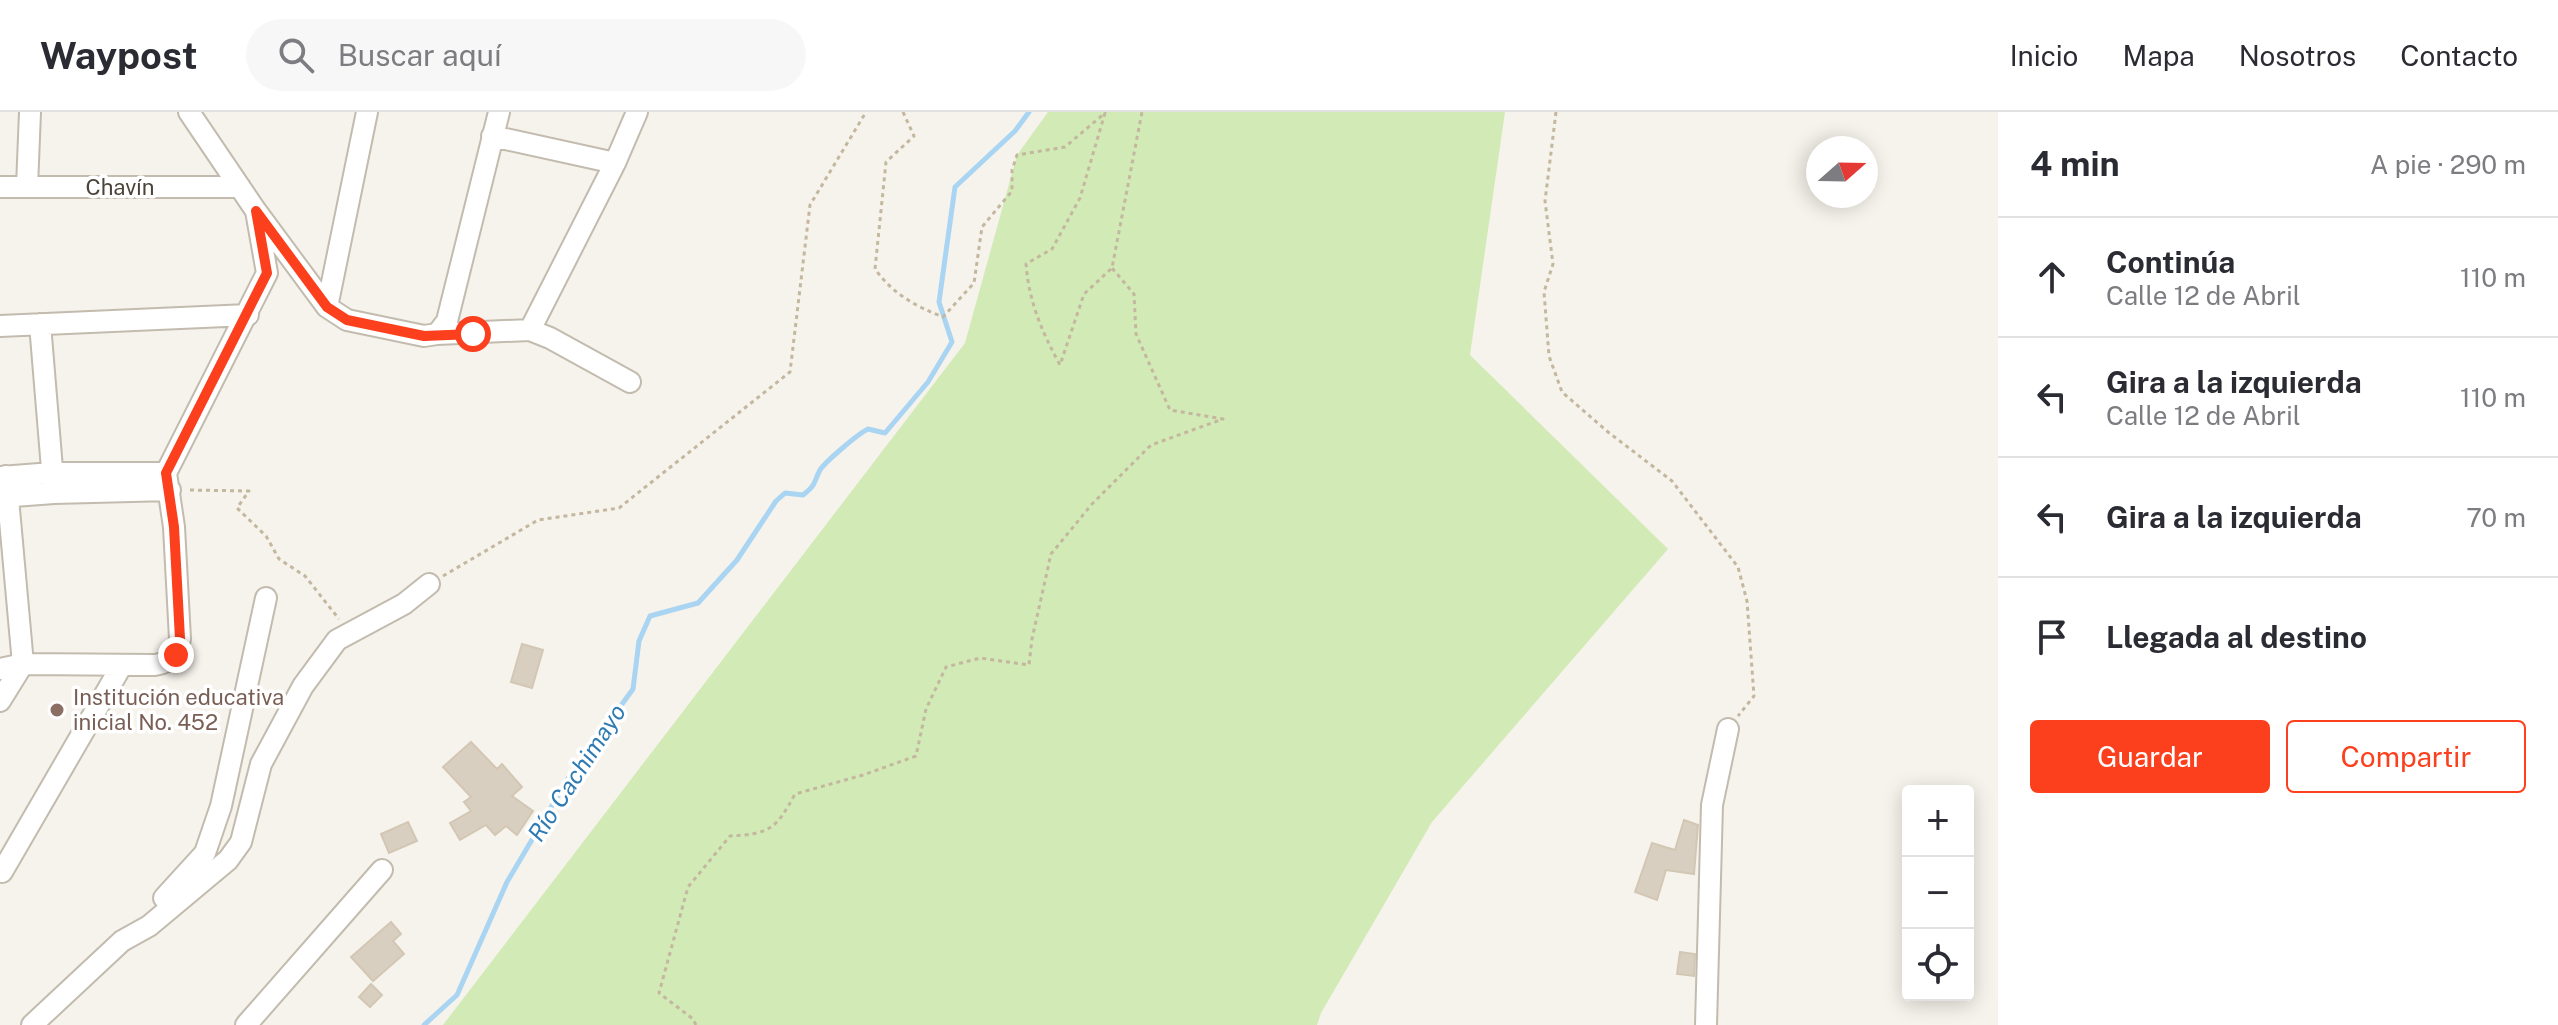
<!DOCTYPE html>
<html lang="es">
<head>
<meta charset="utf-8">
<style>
	:root { --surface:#fff; --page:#f7f7f7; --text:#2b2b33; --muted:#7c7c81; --line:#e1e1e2; --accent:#fc3f1d }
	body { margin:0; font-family:"Public Sans",sans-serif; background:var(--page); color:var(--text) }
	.controls { position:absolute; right:24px; bottom:24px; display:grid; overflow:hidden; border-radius:8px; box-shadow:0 4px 20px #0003 }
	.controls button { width:72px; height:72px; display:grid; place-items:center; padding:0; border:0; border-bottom:2px solid var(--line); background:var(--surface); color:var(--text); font:40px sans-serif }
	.compass { position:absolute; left:1806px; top:24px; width:72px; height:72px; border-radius:50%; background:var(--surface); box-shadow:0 4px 20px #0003; rotate:70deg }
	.stop { position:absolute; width:24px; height:24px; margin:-18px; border:6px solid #fc3f1d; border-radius:50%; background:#fff }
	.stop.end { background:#fc3f1d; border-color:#fff; box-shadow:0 2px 8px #0008 }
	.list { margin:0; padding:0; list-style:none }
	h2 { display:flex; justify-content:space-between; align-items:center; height:104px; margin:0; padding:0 32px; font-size:34px }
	h2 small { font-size:26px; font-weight:400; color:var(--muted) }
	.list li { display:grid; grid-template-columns:52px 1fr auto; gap:24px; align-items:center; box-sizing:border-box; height:120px; padding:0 32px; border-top:2px solid var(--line) }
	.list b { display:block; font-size:30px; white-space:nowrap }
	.list p { margin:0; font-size:26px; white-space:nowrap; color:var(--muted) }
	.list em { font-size:26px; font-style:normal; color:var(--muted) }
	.actions { display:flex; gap:16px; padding:24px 32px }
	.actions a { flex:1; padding:18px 0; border:2px solid var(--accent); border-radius:8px; text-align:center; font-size:28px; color:var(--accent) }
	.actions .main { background:var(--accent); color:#fff }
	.icon { flex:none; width:44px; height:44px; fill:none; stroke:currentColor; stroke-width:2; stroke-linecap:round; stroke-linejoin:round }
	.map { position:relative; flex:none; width:1998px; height:913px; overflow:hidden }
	header { display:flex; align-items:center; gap:48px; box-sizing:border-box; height:112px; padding:0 40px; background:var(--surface); border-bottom:2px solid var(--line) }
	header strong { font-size:38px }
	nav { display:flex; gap:44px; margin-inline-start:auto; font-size:28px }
	.search { width:560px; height:72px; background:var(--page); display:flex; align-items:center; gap:20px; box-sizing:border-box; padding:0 28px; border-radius:44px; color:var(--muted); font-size:30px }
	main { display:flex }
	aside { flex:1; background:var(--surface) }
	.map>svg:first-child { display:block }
</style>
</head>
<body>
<header>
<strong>Waypost</strong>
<div class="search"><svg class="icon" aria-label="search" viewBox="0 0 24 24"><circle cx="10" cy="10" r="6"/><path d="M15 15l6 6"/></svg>Buscar aquí</div>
<nav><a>Inicio</a><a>Mapa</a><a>Nosotros</a><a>Contacto</a></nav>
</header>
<main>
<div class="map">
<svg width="1998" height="913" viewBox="0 0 1998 913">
	<rect width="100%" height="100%" fill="#f6f3ec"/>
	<path fill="#d2eab5" d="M1048 0H1505L1470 243 1668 437 1432 710 1321 901 1317 913H443L965 231 1017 43Z"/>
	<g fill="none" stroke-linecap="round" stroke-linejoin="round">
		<path stroke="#a9d4f2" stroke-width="5" d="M424 913 457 883 507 770 569 665 633 577 639 529 650 504 698 491 737 448 776 389 785 381 803 383C817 372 813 371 820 358 825 350 859 321 868 317L885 321 928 270 952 230 939 190 955 75 1015 19 1029 0"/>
	</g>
	<path fill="#d8cfc1" stroke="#d3c7b4" stroke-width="2" d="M522 532 543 538 532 576 511 570Z
		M471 630 497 657 502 652 522 675 512 684 533 699 517 723 506 714 495 723 486 713 460 728 450 711 471 699 464 690 471 685 443 655Z
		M1684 708 1698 713 1694 762 1666 758 1657 788 1635 780 1652 731 1675 738Z
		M408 710 417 729 389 741 381 722Z
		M391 810 401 822 393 829 404 842 373 869 351 845Z
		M1680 840 1695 842 1694 864 1677 862Z
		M371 872 382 883 370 895 359 885Z"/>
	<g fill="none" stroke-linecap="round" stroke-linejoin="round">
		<defs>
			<path id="minor" d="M492 24 615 51
				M0 75H240
				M27 75 30 0
				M256 99 327 195 347 208 424 224 437 222 447 209 499 0
				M327 195 367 0
				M40 212 54 381
				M0 214 248 203
				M530 218 615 51 637 0
				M437 222 530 218 550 226 630 270
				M166 361 267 161 256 99 189 0
				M0 365 52 361H166
				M0 385 54 381 170 378
				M0 557 23 552 155 553C172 550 176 544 180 527L174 415 166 361
				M0 589 23 552 6 364
				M2 760 122 553
				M164 786 205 741 221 694 266 486
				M32 913 122 829 149 814 228 748 241 730 261 652 303 574 337 528 404 492 429 472
				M246 913 382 758
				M1706 913 1712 693 1728 617"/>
		</defs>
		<use href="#minor" stroke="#c2bbae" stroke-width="24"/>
		<path stroke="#c4b79f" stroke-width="3" stroke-dasharray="4 4" stroke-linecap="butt" d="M903 0 914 24 886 50 875 157C893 182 915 194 943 205L974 171 982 115 1012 79V58L1017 43 1065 35 1105 1 1080 86 1052 137 1026 152C1029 190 1042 220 1060 253L1084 182 1112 156 1142 0
			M1556 0 1545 89 1553 152 1544 180 1549 244 1562 280 1608 320 1672 369 1738 455 1747 489 1754 584 1738 604
			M190 378 249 379 237 396 266 424 279 447 305 464 339 507
			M443 464 538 408 619 396 790 260 810 93 866 0
			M696 913 693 907 659 881 688 775 730 724C770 722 776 717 795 682L863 663 916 644 926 597 946 555 980 546 1029 553 1032 527 1051 442 1092 392 1151 333 1223 307 1170 298 1136 222 1134 182 1112 156"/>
		<use href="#minor" stroke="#fff" stroke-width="20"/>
	</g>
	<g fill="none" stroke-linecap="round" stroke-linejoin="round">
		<path stroke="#fc3f1d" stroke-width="10" d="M176 543 180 527 174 415 166 361 267 161 256 99 327 195 347 208 424 224 473 222"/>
	</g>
	<circle fill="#8d6e63" stroke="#fff" stroke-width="3" cx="57" cy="598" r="8"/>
	<g text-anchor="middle" stroke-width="7" stroke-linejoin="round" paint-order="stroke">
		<g font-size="22" fill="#4b4439" stroke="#fff">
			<text x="120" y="83">Chavín</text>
		</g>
		<g font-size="22" fill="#785e54" stroke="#fff" text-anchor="start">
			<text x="73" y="593">Institución educativa<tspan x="73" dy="25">inicial No. 452</tspan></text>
		</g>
		<g font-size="24" font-style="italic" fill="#2e7ab2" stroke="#fff">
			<text transform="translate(577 661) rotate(-57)" y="8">Río Cachimayo</text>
		</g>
	</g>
</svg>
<div class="controls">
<button>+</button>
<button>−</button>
<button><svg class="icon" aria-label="locate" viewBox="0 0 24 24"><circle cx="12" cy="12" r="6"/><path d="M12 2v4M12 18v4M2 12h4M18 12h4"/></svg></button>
</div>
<svg class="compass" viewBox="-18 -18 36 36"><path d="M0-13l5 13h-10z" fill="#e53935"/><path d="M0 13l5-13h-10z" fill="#7c7c81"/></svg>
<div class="stop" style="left:473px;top:222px"></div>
<div class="stop end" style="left:176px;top:543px"></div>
</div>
<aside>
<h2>4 min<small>A pie · 290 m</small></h2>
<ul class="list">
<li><svg class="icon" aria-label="ahead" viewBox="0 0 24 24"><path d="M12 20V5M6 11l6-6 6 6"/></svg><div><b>Continúa</b><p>Calle 12 de Abril</p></div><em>110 m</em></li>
<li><svg class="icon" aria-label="left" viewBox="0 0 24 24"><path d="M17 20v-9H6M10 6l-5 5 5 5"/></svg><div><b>Gira a la izquierda</b><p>Calle 12 de Abril</p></div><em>110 m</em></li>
<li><svg class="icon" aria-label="left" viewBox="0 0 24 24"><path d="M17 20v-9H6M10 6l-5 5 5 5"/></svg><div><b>Gira a la izquierda</b></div><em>70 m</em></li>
<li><svg class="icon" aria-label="arrive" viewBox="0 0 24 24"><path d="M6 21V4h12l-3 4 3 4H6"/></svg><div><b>Llegada al destino</b></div></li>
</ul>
<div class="actions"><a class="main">Guardar</a><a>Compartir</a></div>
</aside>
</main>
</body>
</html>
